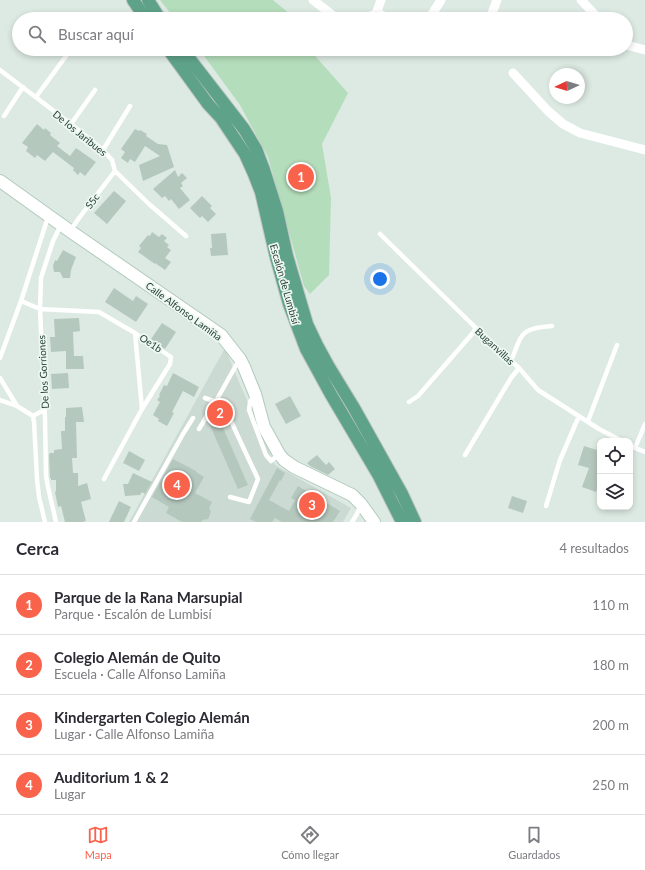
<!DOCTYPE html>
<html lang="es">
<head>
<meta charset="utf-8">
<style>
	:root { --surface:#fff; --page:#f2f2f3; --text:#2b2b33; --muted:#7c7c81; --line:#e1e1e2; --accent:#f9634c }
	body { margin:0; font-family:Lato,sans-serif; background:var(--page); color:var(--text) }
	.controls { position:absolute; right:12px; bottom:12px; display:grid; overflow:hidden; border-radius:8px; box-shadow:0 2px 6px #0003 }
	.controls button { width:36px; height:36px; display:grid; place-items:center; padding:0; border:0; border-bottom:1px solid var(--line); background:var(--surface); color:var(--text); font:20px sans-serif }
	.compass { position:absolute; left:549px; top:68px; width:36px; height:36px; border-radius:50%; background:var(--surface); box-shadow:0 2px 6px #0003; rotate:266deg }
	.you { position:absolute; left:380px; top:279px; width:14px; height:14px; margin:-10px; border:3px solid #fff; border-radius:50%; background:#1a73e8; box-shadow:0 0 0 6px #1a73e833 }
	.badge { display:grid; place-items:center; width:26px; height:26px; border-radius:50%; background:var(--accent); color:#fff; font-size:13px; font-weight:700 }
	.pin { position:absolute; translate:-50% -50%; border:2px solid #fff; box-shadow:0 1px 4px #0006 }
	.list { margin:0; padding:0; list-style:none }
	h2 { display:flex; justify-content:space-between; align-items:center; height:52px; margin:0; padding:0 16px; font-size:17px }
	h2 small { font-size:13px; font-weight:400; color:var(--muted) }
	.list li { display:grid; grid-template-columns:26px 1fr auto; gap:12px; align-items:center; box-sizing:border-box; height:60px; padding:0 16px; border-top:1px solid var(--line) }
	.list b { display:block; font-size:15px; white-space:nowrap }
	.list p { margin:0; font-size:13px; white-space:nowrap; color:var(--muted) }
	.list em { font-size:13px; font-style:normal; color:var(--muted) }
	.icon { flex:none; width:22px; height:22px; fill:none; stroke:currentColor; stroke-width:2; stroke-linecap:round; stroke-linejoin:round }
	.map { position:relative; flex:none; width:645px; height:522px; overflow:hidden }
	.search { position:absolute; background:var(--surface); box-shadow:0 2px 6px #0003; left:12px; right:12px; top:12px; height:44px; display:flex; align-items:center; gap:10px; box-sizing:border-box; padding:0 14px; border-radius:22px; color:var(--muted); font-size:15px }
	.sheet { height:292px; background:var(--surface) }
	nav { display:flex; justify-content:space-around; align-items:center; box-sizing:border-box; height:56px; border-top:1px solid var(--line); background:var(--surface); font-size:11px; color:var(--muted) }
	nav a { display:grid; justify-items:center; gap:2px }
	nav .on { color:var(--accent) }
	.map>svg:first-child { display:block }
</style>
</head>
<body>
<div class="map">
<svg width="645" height="522" viewBox="0 0 645 522">
	<rect width="100%" height="100%" fill="#ddeae3"/>
	<path fill="#cbdad2" d="M225 348 239 382 275 465 351 508 343 522H129Z"/>
	<path fill="#b4ddbb" d="M160 0H273L296 19H175Z
		M199 49H309L348 93 322 144 331 198 329 275 310 294 304 286 268 157 240 105Z"/>
	<path fill="#b5c8be" d="M37 124 44 130 45 128 51 133 50 135 60 143 57 146 70 156 76 148 96 162 85 176 80 172 78 175 73 170 74 168 53 152 45 161 37 155 35 158 26 151 28 147 22 143Z
		M135 129 139 131 140 130 147 134 146 136 158 144 167 145 174 167 143 181 139 165 160 156 145 146 135 162 130 159 128 163 121 158 125 152 121 149Z
		M175 170 178 177 182 173 187 178 181 183 183 186 180 188 190 200 179 209 171 199 169 201 165 196 162 198 153 189Z
		M114 191 126 201 107 224 94 213Z
		M202 196 212 206 210 208 216 214 208 222 202 216 200 218 190 208Z
		M152 232 159 237 162 234 167 238 164 241 169 245 167 247 171 250 165 258 171 262 165 270 155 263V264L138 252 141 248 139 246 148 235 150 236Z
		M226 233 228 255 211 256 210 248H212L211 234Z
		M63 250 76 257 71 270 70 278H63L60 272H54L53 266 55 260 57 261Z
		M114 288 133 301 136 296 148 304 136 322 105 302Z
		M79 318 80 331 73 332 74 356H83L84 369H66V351L51 352 50 337H55L54 319Z
		M162 323 176 332 165 349 151 339Z
		M68 373 69 388 52 389 51 374Z
		M173 373 199 387 194 397 183 391 172 412 174 413 167 426 158 421 159 419 153 415 160 402 157 400 160 396 159 395 164 385 167 386Z
		M290 396 301 416 286 424 275 404Z
		M82 407 84 422H76L77 458H72L73 473H78V486L87 483 91 499 81 502 86 521 82 522H65L61 506 58 507 55 492 56 491V480H51V478H50L49 455 50 453H54V450L62 449 61 431H65V417H66V408Z
		M217 414 248 485 238 489 208 421 211 416Z
		M584 446 600 451V480L596 492 582 487 589 468 578 465Z
		M129 451 145 460 139 471 123 463Z
		M317 455 326 465 329 462 335 469 328 475 310 466 307 463Z
		M173 459 196 471V472L204 477 195 493 212 502 209 508 211 511 209 517 208 519 203 520 201 522H182L166 513 169 507 152 497Z
		M277 468 285 473 281 481 280 480 269 500 289 511 295 500 291 498 298 486 340 511 333 522H282L275 518 272 522H256L250 519Z
		M133 473 152 482 145 494 142 492 140 495 125 496 123 484H128Z
		M512 496 527 501 523 513 508 508Z
		M119 501 131 507 124 522H109Z"/>
	<g fill="none" stroke-linecap="round" stroke-linejoin="round">
		<defs>
			<path id="secondary" d="M0 181 70 231 221 335 240 359 244 367 255 394 264 427 279 454 284 460 294 467 352 495 361 504 374 522"/>
			<path id="primary" d="M133 0 146 19
				M148 0 160 19
				M168 49 208 104 221 118 245 154 254 174 261 192 276 257 289 304 306 349 330 393 379 476 402 522
				M182 49 244 129 256 149 264 170 277 211 287 256 307 324 317 345 329 367 354 408 402 494 415 522"/>
		</defs>
		<use href="#secondary" stroke="#b0cabe" stroke-width="14"/>
		<use href="#primary" stroke="#bcc4c1" stroke-width="14"/>
		<path stroke="#fff" stroke-width="4.5" d="M0 70 71 124 103 150 112 160 115 171 149 204 186 236
			M36 97 69 52
			M4 116 23 87
			M71 124 95 90
			M103 150 130 106
			M70 231 79 218 115 171
			M380 234 476 328 519 368 538 390 599 429 622 441
			M21 301 40 309 99 312 135 333 171 357 170 364 142 409 104 479
			M135 333 142 409
			M0 358 21 301 48 217
			M511 361C522 335 519 328 552 326
			M0 378 17 406
			M253 397 250 402 249 410 266 455 271 461 279 454
			M205 398 223 404 258 479 249 502 230 497
			M0 400 17 406 33 416
			M409 402 418 396 472 334 476 328
			M33 416 34 422 37 479 39 497 45 522
			M33 416 44 410
			M588 421 617 345
			M199 429 216 401 239 360
			M630 446 645 452
			M635 448 645 424
			M465 455 511 378 519 368
			M546 506 560 460 579 416
			M56 522 48 487 46 476 45 418 40 309 41 278 53 241 61 225
			M134 522 183 434 193 418
			M352 522 357 514 360 506"/>
		<path stroke="#fff" stroke-width="9" d="M313 0 335 17 341 19
			M581 0 599 19
			M376 14 381 0
			M369 19C373 12 381 12 386 19
			M429 19 441 0
			M490 19 497 0
			M626 45 645 50
			M513 73 548 111 563 124 580 133 645 150"/>
		<use href="#secondary" stroke="#fff" stroke-width="12"/>
		<use href="#primary" stroke="#5fa28a" stroke-width="12"/>
	</g>
	<g text-anchor="middle" stroke-width="3.5" stroke-linejoin="round" paint-order="stroke">
		<g font-size="10" fill="#1e3a2f" stroke="#edf7f1">
			<text transform="translate(80 133) rotate(39)" y="4">De los Jaribues</text>
			<text transform="translate(92 201) rotate(-53)" y="4">S5c</text>
			<text transform="translate(285 284) rotate(74)" y="4">Escalón de Lumbisí</text>
			<text transform="translate(184 311) rotate(36)" y="4">Calle Alfonso Lamiña</text>
			<text transform="translate(151 343) rotate(34)" y="4">Oe1b</text>
			<text transform="translate(495 346) rotate(43)" y="4">Buganvillas</text>
			<text transform="translate(43 372) rotate(-93)" y="4">De los Gorriones</text>
		</g>
	</g>
</svg>
<div class="controls">
<button><svg class="icon" aria-label="locate" viewBox="0 0 24 24"><circle cx="12" cy="12" r="6"/><path d="M12 2v4M12 18v4M2 12h4M18 12h4"/></svg></button>
<button><svg class="icon" aria-label="layers" viewBox="0 0 24 24"><path d="M12 4l9 5-9 5-9-5zM3 14l9 5 9-5"/></svg></button>
</div>
<svg class="compass" viewBox="-18 -18 36 36"><path d="M0-13l5 13h-10z" fill="#e53935"/><path d="M0 13l5-13h-10z" fill="#7c7c81"/></svg>
<div class="you"></div>
<div class="pin badge" style="left:301px;top:177px">1</div>
<div class="pin badge" style="left:220px;top:413px">2</div>
<div class="pin badge" style="left:312px;top:505px">3</div>
<div class="pin badge" style="left:177px;top:485px">4</div>
<div class="search"><svg class="icon" aria-label="search" viewBox="0 0 24 24"><circle cx="10" cy="10" r="6"/><path d="M15 15l6 6"/></svg>Buscar aquí</div>
</div>
<section class="sheet">
<h2>Cerca<small>4 resultados</small></h2>
<ul class="list">
<li><span class="badge">1</span><div><b>Parque de la Rana Marsupial</b><p>Parque · Escalón de Lumbisí</p></div><em>110 m</em></li>
<li><span class="badge">2</span><div><b>Colegio Alemán de Quito</b><p>Escuela · Calle Alfonso Lamiña</p></div><em>180 m</em></li>
<li><span class="badge">3</span><div><b>Kindergarten Colegio Alemán</b><p>Lugar · Calle Alfonso Lamiña</p></div><em>200 m</em></li>
<li><span class="badge">4</span><div><b>Auditorium 1 &amp; 2</b><p>Lugar</p></div><em>250 m</em></li>
</ul>
</section>
<nav>
<a class="on"><svg class="icon" aria-label="map" viewBox="0 0 24 24"><path d="M3 6l6-2 6 2 6-2v14l-6 2-6-2-6 2zM9 4v14M15 6v14"/></svg>Mapa</a>
<a><svg class="icon" aria-label="directions" viewBox="0 0 24 24"><path d="M12 3l9 9-9 9-9-9zM9 14v-3h6M13 9l2 2-2 2"/></svg>Cómo llegar</a>
<a><svg class="icon" aria-label="saved" viewBox="0 0 24 24"><path d="M7 4h10v16l-5-4-5 4z"/></svg>Guardados</a>
</nav>
</body>
</html>
